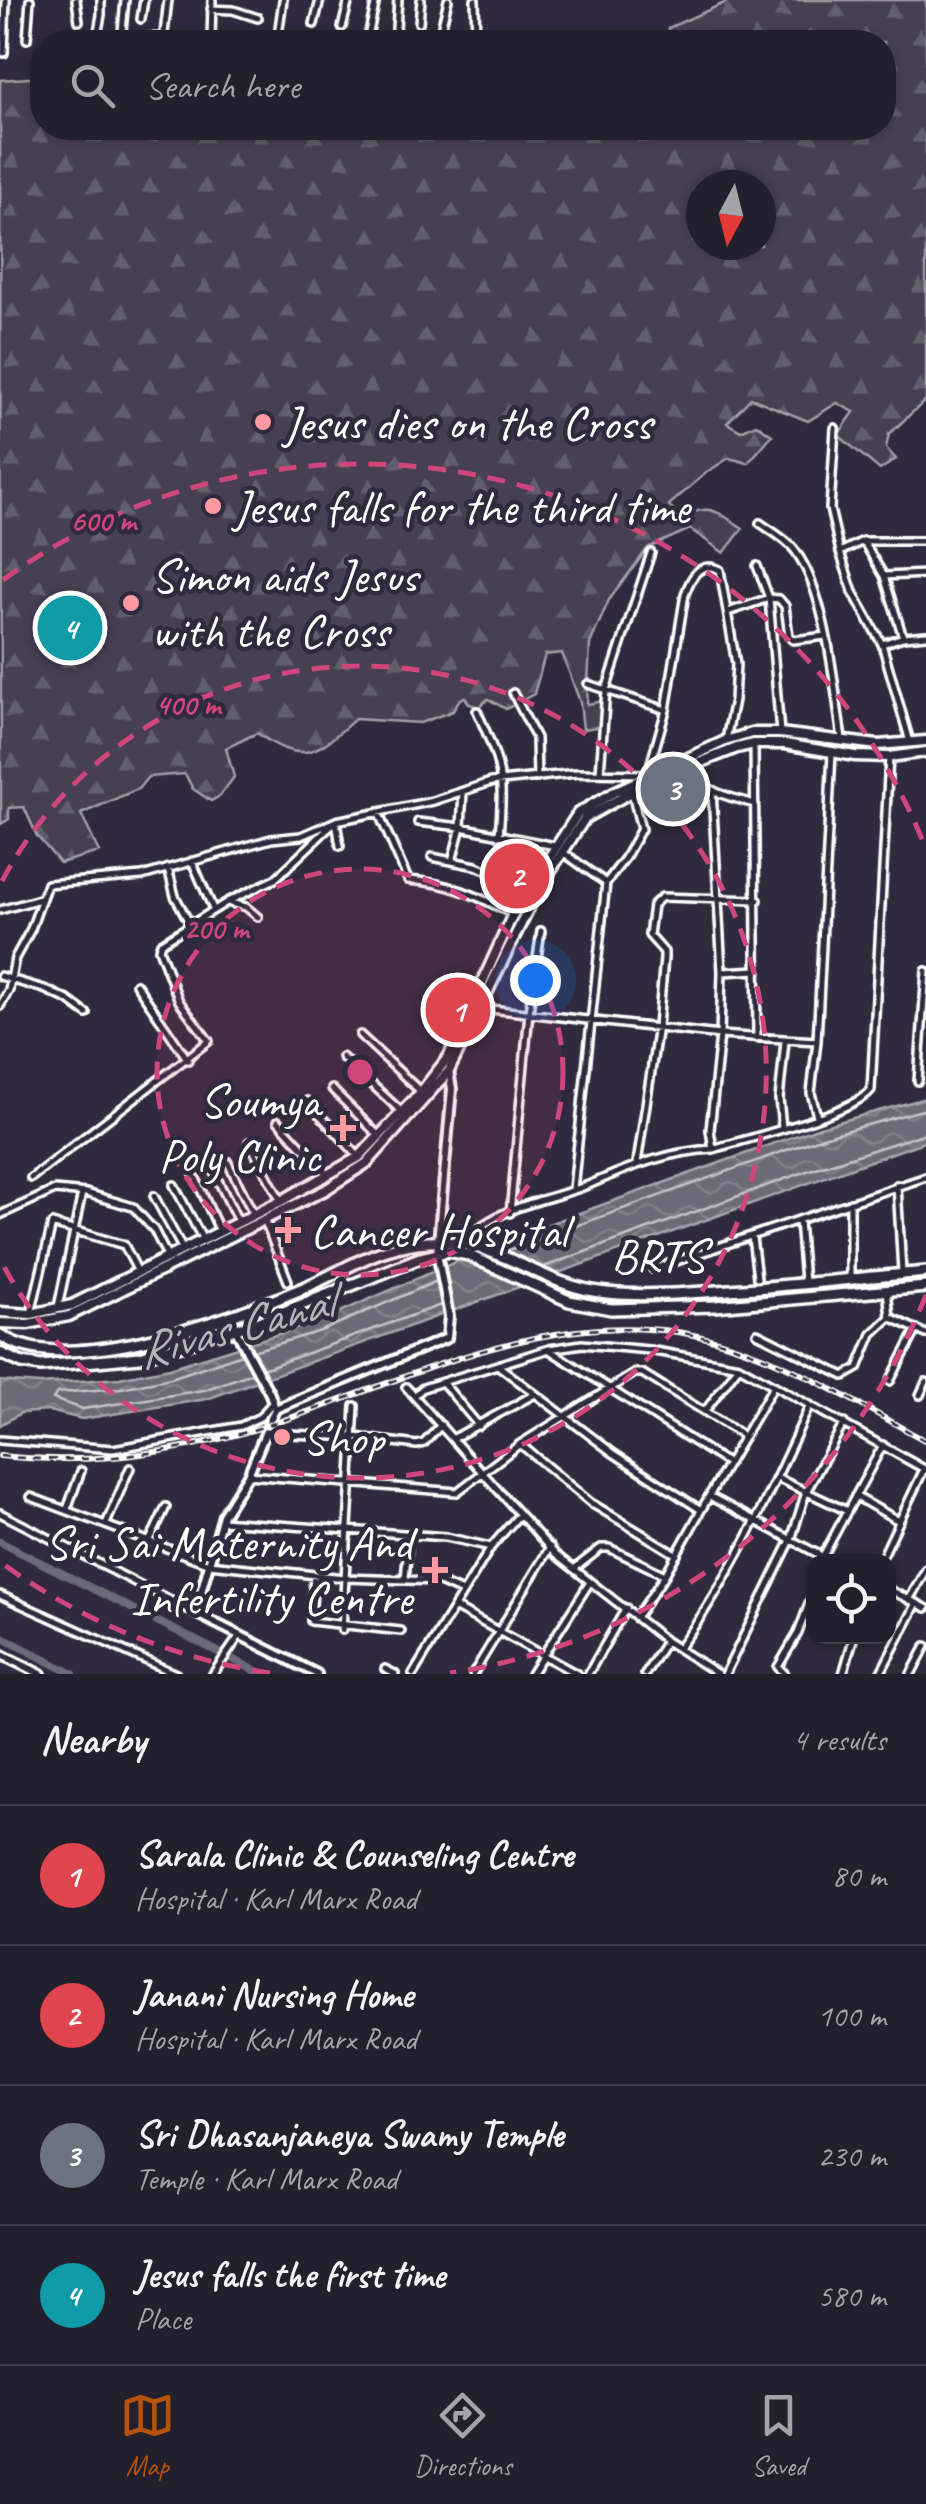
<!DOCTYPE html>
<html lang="en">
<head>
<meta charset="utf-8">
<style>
	:root { --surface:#23202e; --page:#2b2836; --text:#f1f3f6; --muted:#a3a3aa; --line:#403e4a; --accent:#b45309 }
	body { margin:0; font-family:Caveat,sans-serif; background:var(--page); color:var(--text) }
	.controls { position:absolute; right:30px; bottom:30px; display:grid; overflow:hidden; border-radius:20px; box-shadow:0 2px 8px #0004 }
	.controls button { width:90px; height:90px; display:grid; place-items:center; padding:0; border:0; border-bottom:2px solid var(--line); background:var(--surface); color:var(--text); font:50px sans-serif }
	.compass { position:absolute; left:686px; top:170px; width:90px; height:90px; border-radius:50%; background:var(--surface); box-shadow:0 2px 8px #0004; rotate:187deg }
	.you { position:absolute; left:535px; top:980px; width:35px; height:35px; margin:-25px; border:8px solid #fff; border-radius:50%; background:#1a73e8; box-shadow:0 0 0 15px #1a73e833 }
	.badge { display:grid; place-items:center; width:65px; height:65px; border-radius:50%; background:var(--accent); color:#fff; font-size:32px; font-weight:700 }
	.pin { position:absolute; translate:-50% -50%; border:5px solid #fff; box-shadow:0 2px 10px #0006 }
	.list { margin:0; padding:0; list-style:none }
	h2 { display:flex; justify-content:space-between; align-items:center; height:130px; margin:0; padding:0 40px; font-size:42px }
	h2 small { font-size:32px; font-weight:400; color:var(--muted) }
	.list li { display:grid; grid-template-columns:65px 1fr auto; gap:30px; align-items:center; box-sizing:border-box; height:140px; padding:0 40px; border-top:2px solid var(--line) }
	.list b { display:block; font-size:38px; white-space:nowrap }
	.list p { margin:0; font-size:32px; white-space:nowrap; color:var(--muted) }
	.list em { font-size:32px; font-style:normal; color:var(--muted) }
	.icon { flex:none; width:55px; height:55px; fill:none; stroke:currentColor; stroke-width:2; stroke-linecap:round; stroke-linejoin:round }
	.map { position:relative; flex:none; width:926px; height:1674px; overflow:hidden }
	.search { position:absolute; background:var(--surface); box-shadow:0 2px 8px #0004; left:30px; right:30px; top:30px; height:110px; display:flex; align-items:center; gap:25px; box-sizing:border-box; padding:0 35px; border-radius:40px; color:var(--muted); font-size:38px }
	.sheet { height:690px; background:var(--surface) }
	nav { display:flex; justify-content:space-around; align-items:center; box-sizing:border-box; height:140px; border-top:2px solid var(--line); background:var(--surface); font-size:28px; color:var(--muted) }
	nav a { display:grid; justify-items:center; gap:5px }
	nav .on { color:var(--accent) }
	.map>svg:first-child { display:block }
</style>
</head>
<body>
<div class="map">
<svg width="926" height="1674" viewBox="0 0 926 1674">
	<defs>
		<pattern id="forest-firs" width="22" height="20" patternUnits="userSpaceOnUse" patternTransform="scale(2.5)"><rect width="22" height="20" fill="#464152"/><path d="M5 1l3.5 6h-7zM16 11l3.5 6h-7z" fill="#625e6c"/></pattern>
		<pattern id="water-waves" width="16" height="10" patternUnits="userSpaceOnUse" patternTransform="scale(2.5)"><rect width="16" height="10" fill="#6d6a77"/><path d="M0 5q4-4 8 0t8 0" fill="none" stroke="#83808b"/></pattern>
	</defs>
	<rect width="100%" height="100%" fill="#2f2a3d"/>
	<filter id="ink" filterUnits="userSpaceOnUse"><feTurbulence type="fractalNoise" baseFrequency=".01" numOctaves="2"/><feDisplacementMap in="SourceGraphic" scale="20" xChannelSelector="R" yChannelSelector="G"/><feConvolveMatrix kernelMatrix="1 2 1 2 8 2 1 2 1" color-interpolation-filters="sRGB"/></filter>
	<g filter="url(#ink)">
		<path fill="url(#forest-firs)" stroke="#a2a0a8" stroke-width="2.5" fill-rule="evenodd" d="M731 0H926V400L889 434 886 448 896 459 880 470 838 435 854 412 837 403 808 421 751 398 727 423 741 431 756 424 772 435 748 463 729 458 707 472 669 505 680 517C713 503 715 511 743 528L724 553 690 529 648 548 609 600 590 644 587 704 604 701 603 726 583 729 580 702 562 653 545 655 534 694 506 709 488 699 479 707 469 704 465 697 459 700 453 711 420 723 355 719C317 753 303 766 257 733L226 748 234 777 220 796 211 801 193 789 185 774 148 777 138 789 81 814 99 852 60 863 37 836 24 807 9 808V819L1 824 0 80 42 77V128H884V42H668V28ZM701 185H761V245H701Z"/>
		<path fill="url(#water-waves)" stroke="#a7a6ad" stroke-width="2.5" d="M926 1098V1141L207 1399 82 1419 49 1411 21 1413 0 1425V1381L40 1384 119 1378 170 1368 317 1322 515 1236 820 1127Z"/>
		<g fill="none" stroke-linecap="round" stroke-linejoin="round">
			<path stroke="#c5c3c9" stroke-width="2.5" d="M506 1251 823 1137 926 1109
				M544 1267 804 1172 926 1133
				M253 1351 321 1331 437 1281
				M242 1354 171 1378 121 1388 57 1393 53 1399 83 1409 204 1390 252 1373
				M263 1369 441 1305"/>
			<path stroke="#6d6a77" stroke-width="8" d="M0 1542 262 1674
				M0 1636 73 1674"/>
			<defs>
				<path id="minor" d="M76 0 79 21
					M475 0 476 42
					M211 9 233 10 258 18
					M141 19 144 0
					M419 23 421 0
					M314 24 320 0
					M342 27 349 0
					M368 37 376 0
					M27 39 30 0
					M121 39 161 37
					M96 42 101 15V0
					M121 42 125 0
					M163 42 168 0
					M211 42 212 0
					M277 42 283 0
					M395 42 398 0
					M438 42 448 0
					M4 53 6 0
					M835 428 830 509 840 552 853 592 882 644 910 742
					M760 523C771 531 788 540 796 552 827 595 834 686 842 739
					M863 541 884 576 903 637
					M840 552 863 541H926
					M757 566 769 598 780 733
					M884 576 926 574
					M728 612 769 598 779 599 785 606 789 636 793 640 826 636
					M882 644 903 637 926 635
					M588 684 666 710
					M513 693 536 738 537 778
					M477 711C502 767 504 775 499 836
					M754 744 757 1038
					M685 769C704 791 727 797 755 804
					M600 773 606 690 651 553
					M648 773 666 710 685 594C691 577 700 560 720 570L736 664 734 700 726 740
					M712 791 722 972
					M378 812 408 880C451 883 475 895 513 914
					M418 822 461 827 555 846
					M564 853 606 883
					M432 857 476 866 528 888
					M192 861 213 909
					M452 861 461 827 463 791
					M168 868 175 896 194 932
					M230 903 246 907 258 917
					M0 910 40 899
					M0 976 44 989 68 1000 87 1014
					M136 984 188 1060
					M0 1006 9 990 15 958 31 929 47 884 142 876 271 839 301 836 336 821 433 801 491 782 577 773 652 774
					M482 1008 720 1035 817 1041
					M360 1035 421 1092
					M342 1057 402 1112
					M918 1081 926 971
					M332 1089 379 1136
					M307 1101 359 1157
					M817 1116 811 1093 817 1041 832 753
					M278 1121 327 1174
					M782 1127 779 1099 785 1041
					M249 1142 281 1201
					M713 1149C746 1139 853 1113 871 1090L889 757
					M227 1161 254 1215
					M637 1163 658 1026 664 958V952L649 935 653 905 662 897 758 900
					M212 1168 238 1221
					M193 1172 219 1230
					M31 1178 209 1041 179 1001 159 949 161 943 227 902 275 879 336 821 340 846
					M174 1185 202 1238
					M897 1185 902 1272
					M573 1189 606 883 625 858 641 829 632 793
					M154 1196 182 1248
					M850 1202V1279
					M510 1213 529 1012 541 931
					M0 1215 55 1190 86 1193 133 1207 154 1230 167 1256
					M264 1219 288 1281
					M799 1220 804 1282
					M752 1237 757 1278
					M470 1245C473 1236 475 1231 483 1225 514 1203 558 1198 593 1183 632 1166 670 1151 713 1149L710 1130 720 1035 722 972 757 970
					M653 1269 926 1177
					M887 1290 890 1317 926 1334
					M58 1307 82 1193
					M31 1314 52 1224 124 1245 137 1270
					M757 1333 844 1376 858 1368 872 1334 890 1317
					M551 1351 727 1463
					M500 1367 613 1453 701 1510
					M890 1381 917 1329
					M443 1383 479 1426
					M406 1387 556 1555 666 1641 718 1674
					M920 1395 926 1382
					M414 1396 423 1388 549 1349 582 1344 649 1350 739 1366 926 1470
					M705 1411 739 1366
					M267 1433 355 1437 417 1445 424 1443 441 1425
					M454 1438 535 1394
					M0 1440 113 1449 241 1426 260 1417 273 1402
					M248 1475 457 1492 520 1444
					M777 1478 847 1511
					M709 1496 774 1385
					M855 1496 899 1521
					M31 1497 209 1564 345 1578 437 1581 462 1592
					M67 1509 81 1471
					M0 1513 195 1613
					M221 1521 446 1537 491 1547
					M106 1524 130 1468
					M150 1540 166 1507
					M677 1555 591 1503 520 1444 635 1373H642L742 1435
					M823 1556 883 1445
					M880 1562 924 1469
					M574 1569 601 1548H609L665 1575
					M314 1575 311 1621 401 1631
					M405 1579 409 1534
					M888 1589 926 1608
					M0 1595 176 1674
					M909 1600 926 1569
					M454 1607 577 1674
					M636 1618 665 1575 709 1496 833 1562
					M342 1630 355 1406
					M679 1648C734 1574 772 1488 810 1405
					M385 1669 395 1674
					M213 1674 240 1635
					M413 1674 491 1547 519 1515
					M473 1674 550 1547
					M531 1674 590 1582
					M588 1674 626 1608
					M645 1674 666 1641
					M725 1674 791 1540 806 1492 844 1423
					M785 1674 778 1667 798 1633 814 1590
					M843 1674 854 1636
					M880 1674 917 1603
					M911 1674 926 1646"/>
				<path id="tertiary" d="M235 1329 270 1394 275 1409
					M0 1654 41 1674
					M317 1674 195 1613 223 1515 248 1475 275 1409 447 1338 449 1316 437 1253 452 1089 449 1071"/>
				<path id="secondary" d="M0 1312 31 1314 72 1305 281 1201 359 1157 421 1092 449 1056 513 914 578 813 614 792 725 741 752 733H780L878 745 926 741
					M0 1323 28 1324 69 1316 325 1190 367 1163 449 1071 536 893 585 818 646 784 737 748 754 744H785L855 756 889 757 926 752"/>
				<path id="primary" d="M0 1335C66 1381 238 1316 306 1287 336 1274 365 1255 397 1247 489 1223 529 1286 607 1293 648 1297 689 1293 729 1290 795 1285 860 1278 926 1272
					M0 1353 22 1363 41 1366 140 1357 256 1323 420 1258 449 1251 468 1255 569 1301 611 1309 715 1306 926 1287"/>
			</defs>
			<use href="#minor" stroke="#fff" stroke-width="12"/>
			<use href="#tertiary" stroke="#fff" stroke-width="14"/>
			<use href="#secondary" stroke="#fff" stroke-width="15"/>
			<use href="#primary" stroke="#fff" stroke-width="16"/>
			<use href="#minor" stroke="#2f2a3d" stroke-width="5"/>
			<use href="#tertiary" stroke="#2f2a3d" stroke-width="6"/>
			<use href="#secondary" stroke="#2f2a3d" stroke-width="8"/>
			<use href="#primary" stroke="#2f2a3d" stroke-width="9"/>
			<defs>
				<path id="rail" d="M0 1456C92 1466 181 1453 269 1425 402 1383 533 1311 677 1332 767 1346 848 1399 926 1441"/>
			</defs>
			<use href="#rail" stroke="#fff" stroke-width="6"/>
			<use href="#rail" stroke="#2f2a3d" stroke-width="2.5" stroke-dasharray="8" stroke-linecap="butt"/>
		</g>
	</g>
	<circle cx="360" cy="1072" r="203" fill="#ce467c" fill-opacity=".12"/>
	<g fill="none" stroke="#ce467c" stroke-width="5" stroke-dasharray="18 12">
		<circle cx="360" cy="1072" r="203"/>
		<path d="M2 881A406 406 0 1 1 2 1263"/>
		<path d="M926 1295A608 608 0 0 1 450 1673M270 1673A608 608 0 0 1 3 1564M3 580A608 608 0 0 1 926 849"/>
	</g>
	<g fill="#ff9aa2" stroke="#2f2a3d" stroke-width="4">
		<circle cx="263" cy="422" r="10"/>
		<circle cx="213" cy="506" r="10"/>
		<circle cx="131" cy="603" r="10"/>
		<path d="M338 1113h10v10h10v10h-10v10h-10v-10h-10v-10h10z"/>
		<path d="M283 1215h10v10h10v10h-10v10h-10v-10h-10v-10h10z"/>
		<circle cx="282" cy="1437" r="10"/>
		<path d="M430 1555h10v10h10v10h-10v10h-10v-10h-10v-10h10z"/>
	</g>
	<g text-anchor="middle" stroke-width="9" stroke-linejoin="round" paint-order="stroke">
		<g font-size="48" fill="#fff" stroke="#2f2a3d" text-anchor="start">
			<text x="283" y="439">Jesus dies on the Cross</text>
			<text x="233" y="523">Jesus falls for the third time</text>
			<text x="151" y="592">Simon aids Jesus<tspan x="151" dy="55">with the Cross</tspan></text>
			<text x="320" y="1117" text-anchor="end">Soumya<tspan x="320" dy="55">Poly Clinic</tspan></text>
			<text x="310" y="1247">Cancer Hospital</text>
			<text x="302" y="1454">Shop</text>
			<text x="412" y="1559" text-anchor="end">Sri Sai Maternity And<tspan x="412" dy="55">Infertility Centre</tspan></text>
		</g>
		<g font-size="48" fill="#fff" stroke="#2f2a3d">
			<text x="658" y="1272">BRTS</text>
		</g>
		<g font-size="50" font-style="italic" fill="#b6b4bb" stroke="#2f2a3d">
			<text transform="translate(234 1325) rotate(-15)" y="18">Rivas Canal</text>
		</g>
	</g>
	<circle cx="360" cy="1072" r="15" fill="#ce467c" stroke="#2f2a3d" stroke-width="5"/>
	<g font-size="30" text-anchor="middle" font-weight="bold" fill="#ce467c" stroke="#2f2a3d" stroke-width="9" stroke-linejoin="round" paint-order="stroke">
		<text x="103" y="531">600 m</text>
		<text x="188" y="715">400 m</text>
		<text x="216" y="939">200 m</text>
	</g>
</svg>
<div class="controls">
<button><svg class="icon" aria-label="locate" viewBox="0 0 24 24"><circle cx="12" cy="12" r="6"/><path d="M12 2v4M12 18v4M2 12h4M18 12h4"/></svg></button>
</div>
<svg class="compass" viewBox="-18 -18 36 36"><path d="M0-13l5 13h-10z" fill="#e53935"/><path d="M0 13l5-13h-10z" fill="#a3a3aa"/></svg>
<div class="you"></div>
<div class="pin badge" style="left:458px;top:1010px;background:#e0444e">1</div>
<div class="pin badge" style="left:517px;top:876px;background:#e0444e">2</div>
<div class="pin badge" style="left:673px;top:789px;background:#6b7280">3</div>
<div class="pin badge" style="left:70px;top:628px;background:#0f9aa8">4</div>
<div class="search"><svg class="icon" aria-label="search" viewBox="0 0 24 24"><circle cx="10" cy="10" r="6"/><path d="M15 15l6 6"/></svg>Search here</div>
</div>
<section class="sheet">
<h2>Nearby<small>4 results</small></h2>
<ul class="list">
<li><span class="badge" style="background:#e0444e">1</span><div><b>Sarala Clinic &amp; Counseling Centre</b><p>Hospital · Karl Marx Road</p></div><em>80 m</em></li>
<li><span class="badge" style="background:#e0444e">2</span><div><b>Janani Nursing Home</b><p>Hospital · Karl Marx Road</p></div><em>100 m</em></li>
<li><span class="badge" style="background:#6b7280">3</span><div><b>Sri Dhasanjaneya Swamy Temple</b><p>Temple · Karl Marx Road</p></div><em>230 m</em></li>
<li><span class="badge" style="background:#0f9aa8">4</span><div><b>Jesus falls the first time</b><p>Place</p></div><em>580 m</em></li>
</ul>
</section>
<nav>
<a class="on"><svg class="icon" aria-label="map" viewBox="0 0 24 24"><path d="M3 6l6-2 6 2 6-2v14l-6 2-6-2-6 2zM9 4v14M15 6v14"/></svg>Map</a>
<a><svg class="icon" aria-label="directions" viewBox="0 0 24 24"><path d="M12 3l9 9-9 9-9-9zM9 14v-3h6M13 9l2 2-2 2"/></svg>Directions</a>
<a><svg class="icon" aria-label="saved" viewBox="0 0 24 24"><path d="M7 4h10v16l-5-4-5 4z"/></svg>Saved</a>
</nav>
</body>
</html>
